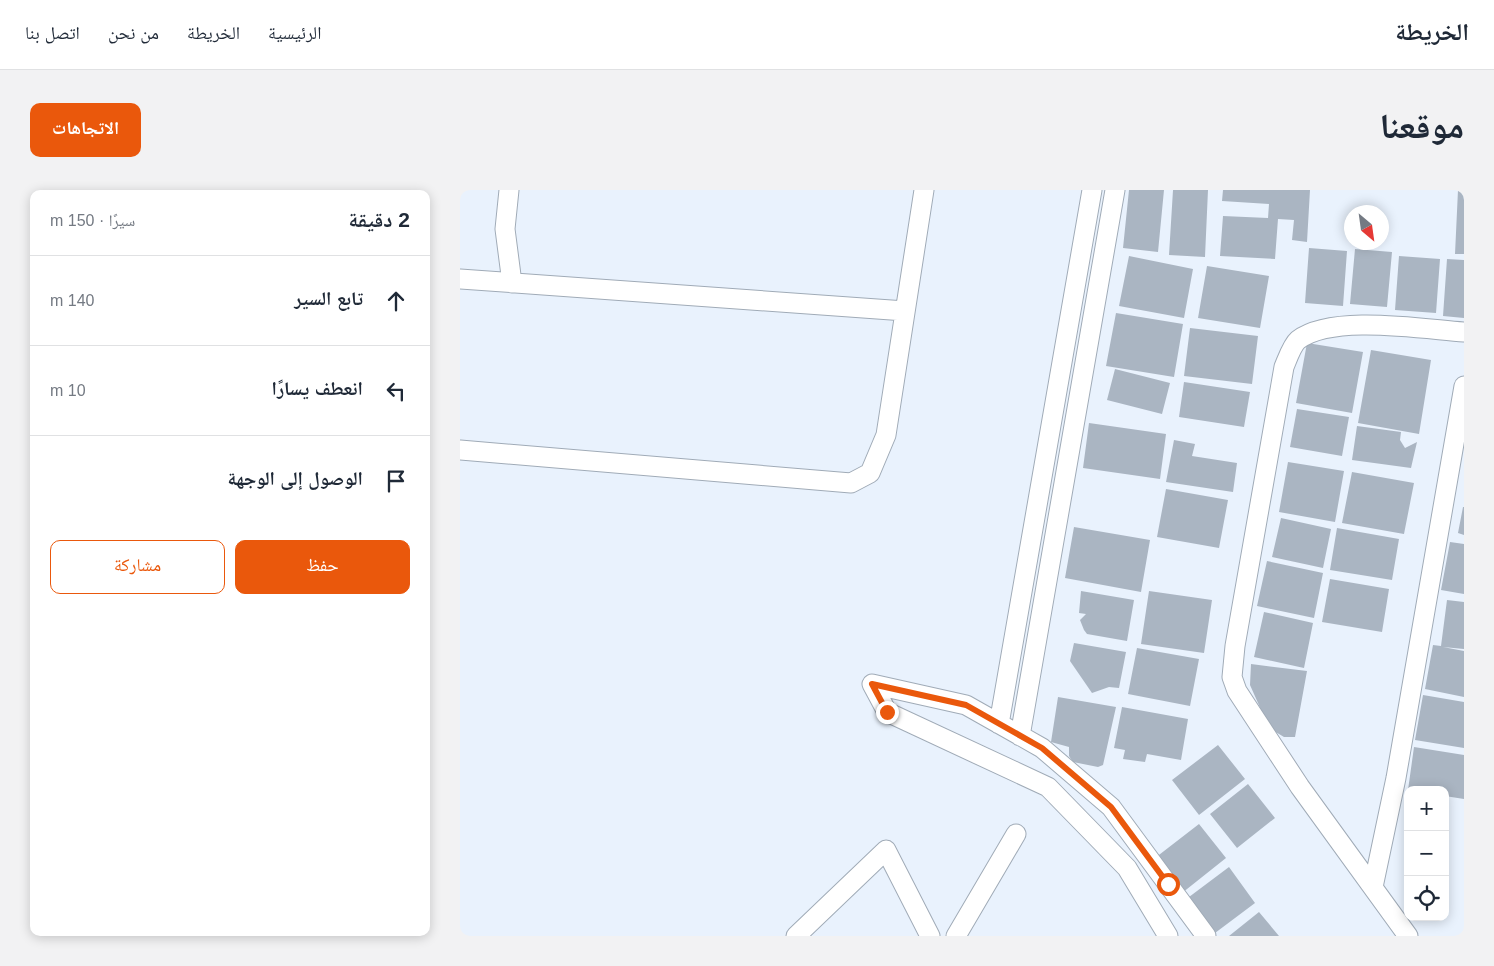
<!DOCTYPE html>
<html lang="ar">
<head>
<meta charset="utf-8">
<style>
	:root { --surface:#fff; --page:#f2f2f3; --text:#1f2937; --muted:#747a83; --line:#e0e1e3; --accent:#ea580c }
	body { margin:0; font-family:Arial,"Noto Naskh Arabic",sans-serif; background:var(--page); color:var(--text); direction:rtl }
	.controls { position:absolute; right:15px; bottom:15px; display:grid; overflow:hidden; border-radius:10px; box-shadow:0 2px 12px #0003 }
	.controls button { width:45px; height:45px; display:grid; place-items:center; padding:0; border:0; border-bottom:1px solid var(--line); background:var(--surface); color:var(--text); font:25px sans-serif }
	.compass { position:absolute; left:884px; top:15px; width:45px; height:45px; border-radius:50%; background:var(--surface); box-shadow:0 2px 12px #0003; rotate:151deg }
	.stop { position:absolute; width:15px; height:15px; margin:-11px; border:4px solid #ea580c; border-radius:50%; background:#fff }
	.stop.end { background:#ea580c; border-color:#fff; box-shadow:0 1px 5px #0008 }
	.list { margin:0; padding:0; list-style:none }
	h2 { display:flex; justify-content:space-between; align-items:center; height:65px; margin:0; padding:0 20px; font-size:21px }
	h2 small { font-size:16px; font-weight:400; color:var(--muted) }
	.list li { display:grid; grid-template-columns:32px 1fr auto; gap:15px; align-items:center; box-sizing:border-box; height:90px; padding:0 20px; border-top:1px solid var(--line) }
	.list b { display:block; font-size:19px; white-space:nowrap }
	.list em { font-size:16px; font-style:normal; color:var(--muted) }
	.actions { display:flex; gap:10px; padding:15px 20px }
	.actions a { flex:1; padding:11px 0; border:1px solid var(--accent); border-radius:10px; text-align:center; font-size:18px; color:var(--accent) }
	.actions .main { background:var(--accent); color:#fff }
	.icon { flex:none; width:28px; height:28px; fill:none; stroke:currentColor; stroke-width:2; stroke-linecap:round; stroke-linejoin:round }
	.map { position:relative; flex:none; width:1004px; height:746px; overflow:hidden; direction:ltr; border-radius:10px }
	header { display:flex; align-items:center; gap:30px; box-sizing:border-box; height:70px; padding:0 25px; background:var(--surface); border-bottom:1px solid var(--line) }
	header strong { font-size:24px }
	nav { display:flex; gap:28px; margin-inline-start:auto; font-size:18px }
	.intro { display:flex; align-items:center; justify-content:space-between; box-sizing:border-box; height:120px; padding:0 30px }
	h1 { margin:0; font-size:35px }
	.button { padding:12px 22px; border-radius:10px; background:var(--accent); color:#fff; font-size:18px; font-weight:700 }
	main { display:flex; gap:30px; padding:0 30px }
	aside { flex:1; background:var(--surface); border-radius:10px; box-shadow:0 2px 12px #0003 }
	.map>svg:first-child { display:block }
</style>
</head>
<body>
<header>
<strong>الخريطة</strong>
<nav><a>الرئيسية</a><a>الخريطة</a><a>من نحن</a><a>اتصل بنا</a></nav>
</header>
<div class="intro"><h1>موقعنا</h1><a class="button">الاتجاهات</a></div>
<main>
<div class="map">
<svg width="1004" height="746" viewBox="0 0 1004 746">
	<rect width="100%" height="100%" fill="#e9f2fd"/>
	<path fill="#aab5c2" d="M669 0H704L698 62 663 58Z
		M713 0H748L745 67 709 65Z
		M763 0H850L847 52 832 50 834 30 818 29 815 69 760 66 763 26 808 28 809 14 762 11Z
		M998 0H1004V64H995Z
		M849 58 887 61 883 116 845 113Z
		M895 59 932 62 927 117 890 114Z
		M669 66 733 79 724 128 659 116Z
		M939 66 980 69 976 123 935 120Z
		M987 69 1004 70V128L983 126Z
		M747 76 809 86 800 138 738 128Z
		M656 123 723 134 714 187 646 176Z
		M730 138 798 146 792 194 724 186Z
		M847 153 903 162 892 223 836 213Z
		M911 160 971 170 959 244 898 233Z
		M655 179 710 193 702 224 647 210Z
		M724 192 790 202 784 237 719 227Z
		M837 219 889 227 882 266 830 257Z
		M629 233 706 244 700 289 623 278Z
		M897 236 941 242 940 250 945 258 957 252 951 278 892 270Z
		M714 250 735 254 732 266 777 273 773 302 706 292Z
		M828 272 884 281 875 332 819 322Z
		M892 282 954 293 944 344 882 333Z
		M706 299 768 310 759 358 697 347Z
		M1003 317H1004V345L998 343Z
		M821 328 871 339 863 378 812 367Z
		M614 337 690 350 681 402 605 388Z
		M877 338 939 349 932 390 870 380Z
		M990 352 1004 354V404L981 400Z
		M807 371 863 383 854 428 797 416Z
		M870 389 929 399 922 442 862 432Z
		M621 401 674 410 667 451 627 444 624 440 620 430 626 424 619 423Z
		M689 401 752 410 744 463 681 454Z
		M987 410 1004 412V459L983 457 1004 461V507L965 499 973 455 981 456Z
		M804 422 853 433 844 478 794 467Z
		M614 453 666 462 659 498 649 497 632 503 610 471Z
		M677 458 739 469 730 516 668 504Z
		M791 474 847 481 835 547H824L814 541 802 522 790 495Z
		M963 505 1004 512V558L955 550Z
		M598 507 656 517 643 575 638 577 613 572 609 566V557L591 552Z
		M662 517 728 529 721 570 687 564 685 572 663 569 665 560 654 558Z
		M758 555 785 589 739 625 712 590Z
		M954 557 1004 565V609L985 606V600H948Z
		M788 594 815 628 777 658 750 624Z
		M739 634 766 668 722 703 695 668Z
		M769 677 795 713 751 746 725 710Z
		M799 722 819 746H769Z"/>
	<g fill="none" stroke-linecap="round" stroke-linejoin="round">
		<defs>
			<path id="minor" d="M49 0 45 39 52 93
				M0 89 445 121
				M0 260 391 293 410 283 426 245 464 0
				M539 534 632 0
				M560 546 655 0
				M913 697 936 588 1004 196
				M336 746 426 660 470 746
				M496 746 556 644
				M708 746 667 678 588 597 427 522 412 494 506 515 582 558 651 617 746 746
				M948 746 840 597 777 501 772 487 775 456 824 177C827 170 832 155 838 150 872 124 962 139 1004 142"/>
		</defs>
		<use href="#minor" stroke="#a0abb7" stroke-width="21"/>
		<use href="#minor" stroke="#fff" stroke-width="19"/>
	</g>
	<g fill="none" stroke-linecap="round" stroke-linejoin="round">
		<path stroke="#ea580c" stroke-width="6" d="M427 522 412 494 506 515 582 558 651 617 708 694"/>
	</g>
</svg>
<div class="controls">
<button>+</button>
<button>−</button>
<button><svg class="icon" aria-label="locate" viewBox="0 0 24 24"><circle cx="12" cy="12" r="6"/><path d="M12 2v4M12 18v4M2 12h4M18 12h4"/></svg></button>
</div>
<svg class="compass" viewBox="-18 -18 36 36"><path d="M0-13l5 13h-10z" fill="#e53935"/><path d="M0 13l5-13h-10z" fill="#747a83"/></svg>
<div class="stop" style="left:708px;top:694px"></div>
<div class="stop end" style="left:427px;top:522px"></div>
</div>
<aside>
<h2>2 دقيقة<small>سيرًا · 150 m</small></h2>
<ul class="list">
<li><svg class="icon" aria-label="ahead" viewBox="0 0 24 24"><path d="M12 20V5M6 11l6-6 6 6"/></svg><div><b>تابع السير</b></div><em>140 m</em></li>
<li><svg class="icon" aria-label="left" viewBox="0 0 24 24"><path d="M17 20v-9H6M10 6l-5 5 5 5"/></svg><div><b>انعطف يسارًا</b></div><em>10 m</em></li>
<li><svg class="icon" aria-label="arrive" viewBox="0 0 24 24"><path d="M6 21V4h12l-3 4 3 4H6"/></svg><div><b>الوصول إلى الوجهة</b></div></li>
</ul>
<div class="actions"><a class="main">حفظ</a><a>مشاركة</a></div>
</aside>
</main>
</body>
</html>
